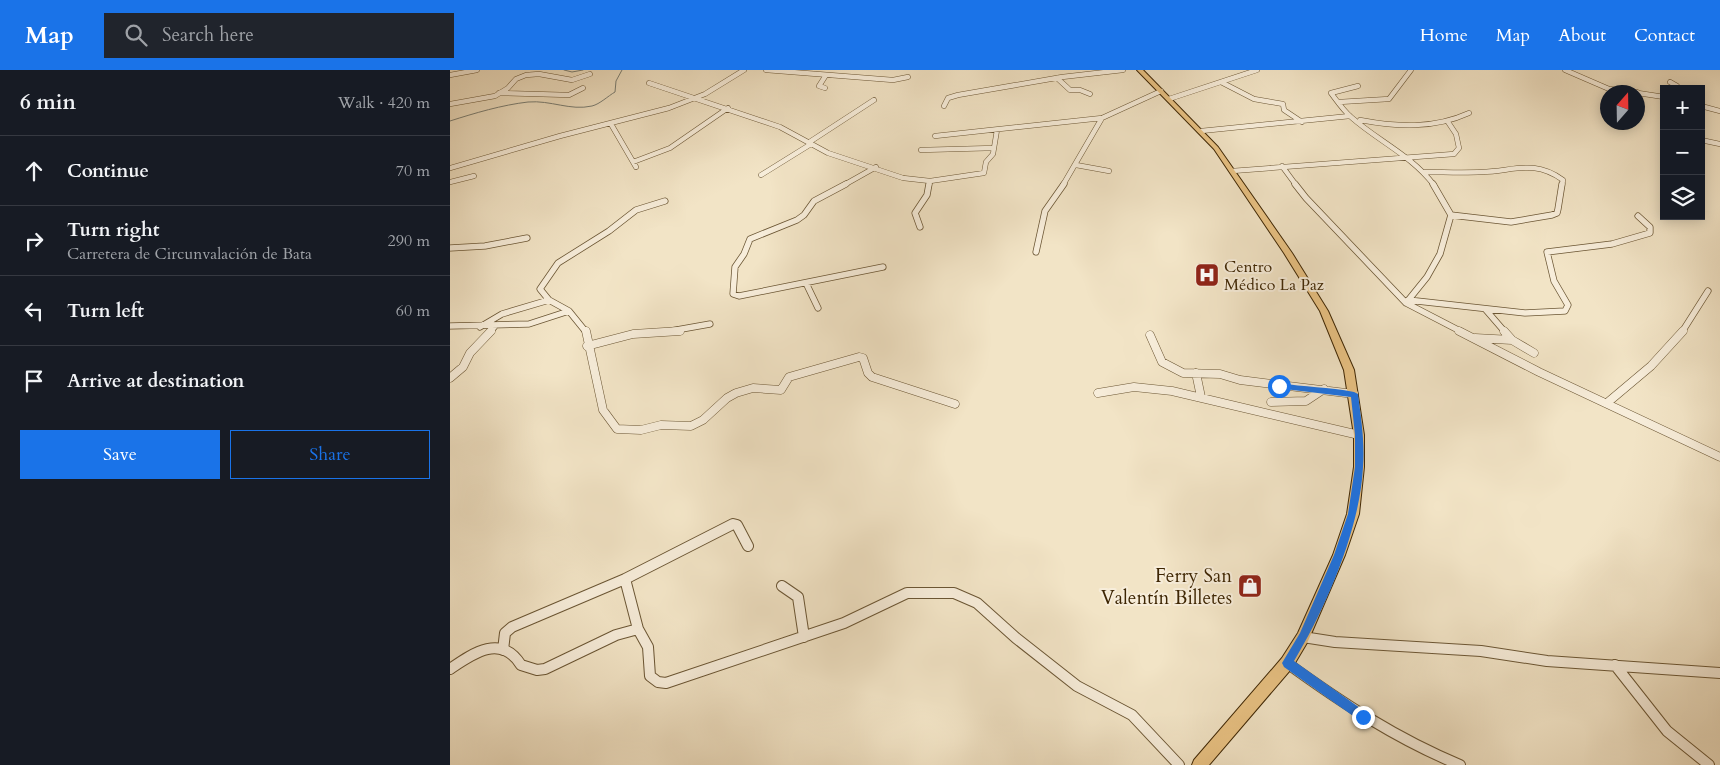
<!DOCTYPE html>
<html lang="en">
<head>
<meta charset="utf-8">
<style>
	:root { --surface:#171b24; --page:#20242c; --text:#f1f3f6; --muted:#9ea1a6; --line:#363941; --accent:#1a73e8 }
	body { margin:0; font-family:Cardo,serif; background:var(--page); color:var(--text) }
	.controls { position:absolute; right:15px; top:15px; display:grid; overflow:hidden; border-radius:0px; box-shadow:0 2px 12px #0003 }
	.controls button { width:45px; height:45px; display:grid; place-items:center; padding:0; border:0; border-bottom:1px solid var(--line); background:var(--surface); color:var(--text); font:25px sans-serif }
	.compass { position:absolute; left:1150px; top:15px; width:45px; height:45px; border-radius:50%; background:var(--surface); box-shadow:0 2px 12px #0003; rotate:20deg }
	.stop { position:absolute; width:15px; height:15px; margin:-11px; border:4px solid #1a73e8; border-radius:50%; background:#fff }
	.stop.end { background:#1a73e8; border-color:#fff; box-shadow:0 1px 5px #0008 }
	.list { margin:0; padding:0; list-style:none }
	h2 { display:flex; justify-content:space-between; align-items:center; height:65px; margin:0; padding:0 20px; font-size:21px }
	h2 small { font-size:16px; font-weight:400; color:var(--muted) }
	.list li { display:grid; grid-template-columns:32px 1fr auto; gap:15px; align-items:center; box-sizing:border-box; height:70px; padding:0 20px; border-top:1px solid var(--line) }
	.list b { display:block; font-size:19px; white-space:nowrap }
	.list p { margin:0; font-size:16px; white-space:nowrap; color:var(--muted) }
	.list em { font-size:16px; font-style:normal; color:var(--muted) }
	.actions { display:flex; gap:10px; padding:15px 20px }
	.actions a { flex:1; padding:11px 0; border:1px solid var(--accent); border-radius:0px; text-align:center; font-size:18px; color:var(--accent) }
	.actions .main { background:var(--accent); color:#fff }
	.icon { flex:none; width:28px; height:28px; fill:none; stroke:currentColor; stroke-width:2; stroke-linecap:round; stroke-linejoin:round }
	.map { position:relative; flex:none; width:1270px; height:695px; overflow:hidden }
	header { display:flex; align-items:center; gap:30px; box-sizing:border-box; height:70px; padding:0 25px; background:var(--accent); color:#fff }
	header strong { font-size:24px }
	nav { display:flex; gap:28px; margin-inline-start:auto; font-size:18px }
	.search { width:350px; height:45px; background:var(--page); display:flex; align-items:center; gap:12px; box-sizing:border-box; padding:0 18px; border-radius:0px; color:var(--muted); font-size:19px }
	main { display:flex }
	aside { flex:1; background:var(--surface) }
	.map>svg:first-child { display:block }
</style>
</head>
<body>
<header>
<strong>Map</strong>
<div class="search"><svg class="icon" aria-label="search" viewBox="0 0 24 24"><circle cx="10" cy="10" r="6"/><path d="M15 15l6 6"/></svg>Search here</div>
<nav><a>Home</a><a>Map</a><a>About</a><a>Contact</a></nav>
</header>
<main>
<aside>
<h2>6 min<small>Walk · 420 m</small></h2>
<ul class="list">
<li><svg class="icon" aria-label="ahead" viewBox="0 0 24 24"><path d="M12 20V5M6 11l6-6 6 6"/></svg><div><b>Continue</b></div><em>70 m</em></li>
<li><svg class="icon" aria-label="right" viewBox="0 0 24 24"><path d="M7 20v-9h11M14 6l5 5-5 5"/></svg><div><b>Turn right</b><p>Carretera de Circunvalación de Bata</p></div><em>290 m</em></li>
<li><svg class="icon" aria-label="left" viewBox="0 0 24 24"><path d="M17 20v-9H6M10 6l-5 5 5 5"/></svg><div><b>Turn left</b></div><em>60 m</em></li>
<li><svg class="icon" aria-label="arrive" viewBox="0 0 24 24"><path d="M6 21V4h12l-3 4 3 4H6"/></svg><div><b>Arrive at destination</b></div></li>
</ul>
<div class="actions"><a class="main">Save</a><a>Share</a></div>
</aside>
<div class="map">
<svg width="1270" height="695" viewBox="0 0 1270 695">
	<rect width="100%" height="100%" fill="#f2e4c6"/>
	<filter id="stains"><feTurbulence type="fractalNoise" baseFrequency=".004" numOctaves="4"/><feColorMatrix values="0 0 0 0 .2 0 0 0 0 .09 0 0 0 0 .02 0 0 0 .5 -.17"/></filter>
	<radialGradient id="worn" r=".72"><stop offset=".6" stop-color="#630" stop-opacity="0"/><stop offset="1" stop-color="#630" stop-opacity=".3"/></radialGradient>
	<g fill="none" stroke-linecap="round" stroke-linejoin="round">
		<path stroke="#7a7f75" stroke-width="1" d="M114 0 122 2 133 0
			M0 51C25 43 52 35 78 32 101 30 120 41 142 36 150 34 158 26 165 22L166 11 172 0"/>
		<defs>
			<path id="minor-far3" d="M316 0 443 10 458 7
				M1115 0 1159 19 1187 22
				M0 5 27 0
				M607 8 620 20H630L640 24
				M771 12 804 29 833 34 834 40 852 52
				M1220 12 1227 16 1226 19
				M199 13 330 57 378 83 453 108 480 111 534 103 536 92 543 84 547 60
				M908 16 881 23C887 31 893 40 901 47 928 71 961 85 984 115
				M375 18 369 16 376 5
				M49 23 119 25 133 18
				M1188 23 1214 27
				M719 29 807 0
				M889 32 939 29 961 0
				M0 34 45 26 58 18 66 9 76 5 89 4 122 10 140 4
				M494 36 498 28 508 25 612 7 673 0
				M1251 36 1270 41
				M910 50C947 57 984 59 1019 43
				M161 54 186 97
				M751 61 900 46
				M485 66 652 48 711 21
				M1251 70 1270 74
				M358 73 424 30
				M471 80 544 78
				M183 92 220 78 278 38
				M626 95 659 101
				M832 96 846 115
				M0 98 110 66 219 38 255 24 294 0
				M782 101 1004 84 1009 78 1006 64 998 52
				M974 102C993 102 1013 103 1032 102 1064 101 1084 89 1113 110L1112 115
				M311 105 361 74
				M0 112 24 106
				M394 115 426 97
				M479 115 480 111
				M613 115 652 48"/>
			<path id="minor-far2" d="M396 114 364 131 354 145 347 150 300 169 294 184 285 197 283 224 289 226 433 197
				M845 114 856 128 956 233 1012 262
				M1001 145 1061 152 1102 145 1107 143 1108 139 1112 114
				M470 157 465 143 477 125 479 114
				M0 178 35 176 77 168
				M586 182 595 141 614 114
				M356 213 368 238
				M99 230 90 219 108 193 159 161 186 140 215 131
				M958 230 1075 243 1115 241 1118 235 1104 211 1097 182 1162 174 1200 163V157L1188 146
				M956 233 977 207 990 184 1001 145 983 114
				M1036 240 1055 262
				M0 256 79 254 119 241
				M30 257 52 244 99 230 119 241 136 262
				M40 262 45 256
				M215 262 260 254
				M1232 262 1258 221"/>
			<path id="minor-far1" d="M136 261 153 340 167 359 191 360 211 355 241 356 253 350 277 328 286 323 303 318 331 320 339 307 409 287 413 288 418 303 422 307 505 334
				M1009 261 1089 302 1270 387
				M1054 261 1062 270 1084 283
				M700 265 712 292 733 303 770 304 790 310 904 324
				M1025 268 1062 270
				M137 276 183 264 230 261
				M746 303 751 327
				M0 308 13 297 20 283 41 261
				M648 323 684 317 722 321 909 365
				M821 332 856 331 874 319
				M1157 333 1201 296 1233 261"/>
			<path id="minor" d="M175 509 188 559
				M332 516 348 527 354 567
				M853 567 885 572 1031 581 1097 591 1270 603
				M53 580 55 563 62 557 175 509 283 454 287 455 298 476
				M837 593C892 633 947 669 1010 695
				M1165 595 1217 661 1259 695
				M0 599C22 584 51 563 71 595L87 600 95 599 166 565 188 559 198 577 200 606 208 612 216 613 394 553 457 523H504L527 533 566 568 627 616 682 645 729 695"/>
			<path id="major" d="M687 0H693L768 77 842 183 878 241 904 300 914 365V397L909 444 895 485 858 571 842 598 759 695H742L744 690 832 588 848 563 883 485 897 444 904 397V365L894 300 870 241 834 183 764 79Z"/>
		</defs>
		<use href="#minor-far3" stroke="#6b5634" stroke-width="5.5"/>
		<use href="#minor-far2" stroke="#6b5634" stroke-width="7"/>
		<use href="#minor-far1" stroke="#6b5634" stroke-width="9"/>
		<use href="#minor" stroke="#6b5634" stroke-width="12"/>
		<use href="#major" stroke="#3e2603" stroke-width="2"/>
		<use href="#minor-far3" stroke="#f7edda" stroke-width="4.5"/>
		<use href="#minor-far2" stroke="#f7edda" stroke-width="5.5"/>
		<use href="#minor-far1" stroke="#f7edda" stroke-width="8"/>
		<use href="#minor" stroke="#f7edda" stroke-width="10"/>
		<use href="#major" fill="#e9c283" fill-rule="evenodd"/>
	</g>
	<path fill="#1a73e8" d="M829 313C854 317 879 317 904 322L908 324C911 348 915 373 913 397 910 459 876 538 844 591L917 643 919 647 913 653 834 597 832 593 850 563 884 485 898 444 905 397V365L901 327 826 318V314Z"/>
	<defs>
		<symbol id="hospital-square" viewBox="-11 -11 22 22"><rect x="-9" y="-9" width="18" height="18" rx="4" fill="#8f2418" stroke="#f7edda"/><path d="M-5-5h3v3.5h4V-5h3V5h-3V1.5h-4V5h-3Z" fill="#fff"/></symbol>
		<symbol id="shop-square" viewBox="-11 -11 22 22"><rect x="-9" y="-9" width="18" height="18" rx="4" fill="#8f2418" stroke="#f7edda"/><path d="M-5-2.5h2.3a2.7 3.5 0 0 1 5.4 0H5L5.5 6h-11ZM-1.5-2.5h3a1.5 2.3 0 0 0-3 0Z" fill="#fff"/></symbol>
	</defs>
	<g fill-rule="evenodd">
		<use href="#hospital-square" x="743" y="191" width="28" height="28"/>
		<use href="#shop-square" x="786" y="502" width="28" height="28"/>
	</g>
	<g text-anchor="middle" stroke-width="4" stroke-linejoin="round" paint-order="stroke">
		<g font-size="16" fill="#3e2603" stroke="#f7edda" text-anchor="start">
			<text x="774" y="202">Centro<tspan x="774" dy="18">Médico La Paz</tspan></text>
		</g>
		<g font-size="19" fill="#3e2603" stroke="#f7edda" text-anchor="end">
			<text x="782" y="512">Ferry San<tspan x="782" dy="22">Valentín Billetes</tspan></text>
		</g>
	</g>
	<rect width="100%" height="100%" filter="url(#stains)"/>
	<rect width="100%" height="100%" fill="url(#worn)"/>
</svg>
<div class="controls">
<button>+</button>
<button>−</button>
<button><svg class="icon" aria-label="layers" viewBox="0 0 24 24"><path d="M12 4l9 5-9 5-9-5zM3 14l9 5 9-5"/></svg></button>
</div>
<svg class="compass" viewBox="-18 -18 36 36"><path d="M0-13l5 13h-10z" fill="#e53935"/><path d="M0 13l5-13h-10z" fill="#9ea1a6"/></svg>
<div class="stop" style="left:829px;top:316px"></div>
<div class="stop end" style="left:913px;top:647px"></div>
</div>
</main>
</body>
</html>
